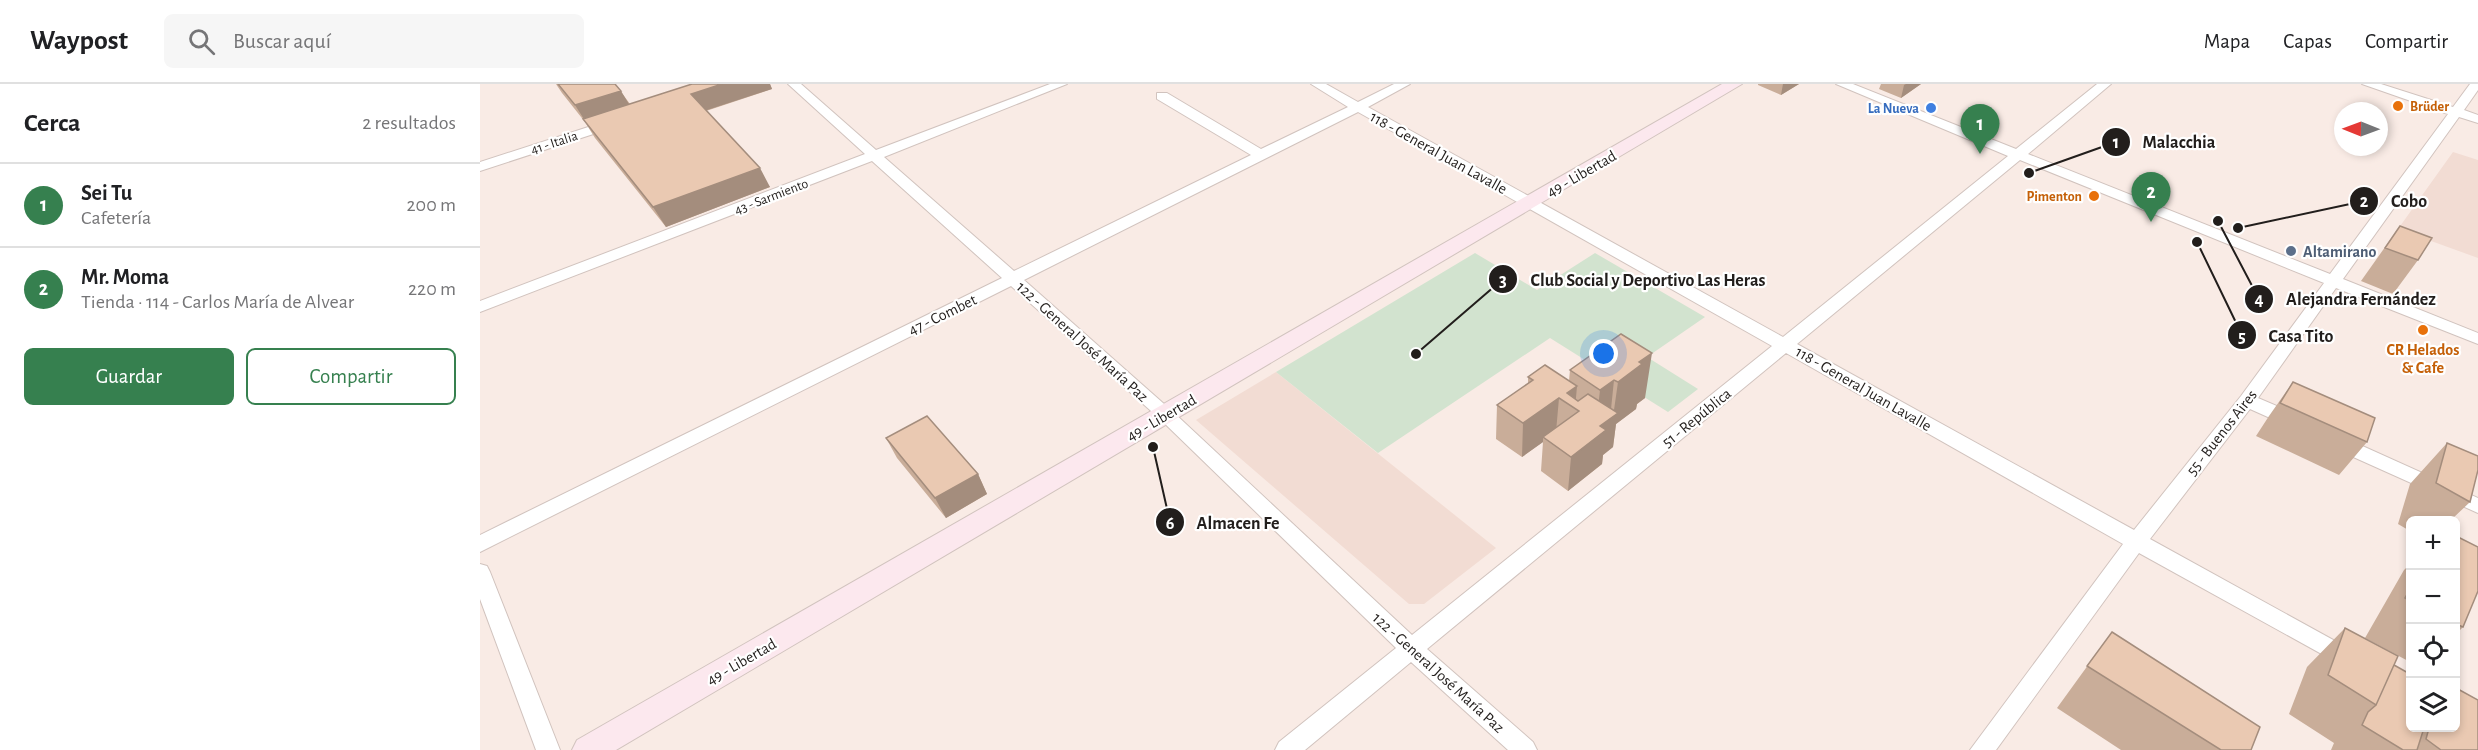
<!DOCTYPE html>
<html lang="es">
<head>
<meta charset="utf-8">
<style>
	:root { --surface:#fff; --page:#f6f6f6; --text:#202124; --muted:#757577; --line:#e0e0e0; --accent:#36804f }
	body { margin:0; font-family:"Alegreya Sans",sans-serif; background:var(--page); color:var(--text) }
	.controls { position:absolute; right:18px; bottom:18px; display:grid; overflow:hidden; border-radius:9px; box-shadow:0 3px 9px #0003 }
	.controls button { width:54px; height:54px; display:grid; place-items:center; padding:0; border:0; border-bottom:2px solid var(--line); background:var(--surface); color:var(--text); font:30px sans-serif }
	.compass { position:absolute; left:1854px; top:18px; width:54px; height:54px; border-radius:50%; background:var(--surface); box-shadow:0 3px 9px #0003; rotate:271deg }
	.you { position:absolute; left:1124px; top:270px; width:21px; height:21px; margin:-15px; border:4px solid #fff; border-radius:50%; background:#1a73e8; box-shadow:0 0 0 9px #1a73e833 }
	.badge { display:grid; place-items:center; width:39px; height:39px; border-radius:50%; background:var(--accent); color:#fff; font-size:20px; font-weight:700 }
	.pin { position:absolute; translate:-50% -50px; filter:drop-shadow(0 2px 3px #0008) }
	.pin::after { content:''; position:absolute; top:32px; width:21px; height:18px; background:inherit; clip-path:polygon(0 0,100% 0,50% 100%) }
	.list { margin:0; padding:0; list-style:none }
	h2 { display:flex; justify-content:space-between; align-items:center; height:78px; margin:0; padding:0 24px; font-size:26px }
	h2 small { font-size:20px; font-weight:400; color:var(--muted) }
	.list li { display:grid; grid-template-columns:39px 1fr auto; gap:18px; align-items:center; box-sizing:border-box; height:84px; padding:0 24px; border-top:2px solid var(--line) }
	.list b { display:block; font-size:22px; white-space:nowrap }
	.list p { margin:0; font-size:20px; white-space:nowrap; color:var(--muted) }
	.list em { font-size:20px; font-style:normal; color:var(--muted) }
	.actions { display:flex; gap:12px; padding:18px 24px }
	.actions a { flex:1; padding:14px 0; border:2px solid var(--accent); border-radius:9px; text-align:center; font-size:21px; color:var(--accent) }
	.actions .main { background:var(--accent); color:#fff }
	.icon { flex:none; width:33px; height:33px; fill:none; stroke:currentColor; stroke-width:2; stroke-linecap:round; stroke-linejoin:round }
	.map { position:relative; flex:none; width:1998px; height:666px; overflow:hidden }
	header { display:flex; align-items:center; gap:36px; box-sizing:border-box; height:84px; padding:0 30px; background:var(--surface); border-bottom:2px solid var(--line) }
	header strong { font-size:28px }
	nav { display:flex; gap:33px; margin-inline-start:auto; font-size:21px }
	.search { width:420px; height:54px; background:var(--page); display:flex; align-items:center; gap:15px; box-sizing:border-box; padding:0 21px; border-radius:9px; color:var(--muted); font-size:22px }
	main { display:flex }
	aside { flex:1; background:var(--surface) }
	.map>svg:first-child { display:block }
</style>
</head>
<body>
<header>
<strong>Waypost</strong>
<div class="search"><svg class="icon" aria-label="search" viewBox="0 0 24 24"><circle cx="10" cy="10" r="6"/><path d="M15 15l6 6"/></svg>Buscar aquí</div>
<nav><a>Mapa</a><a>Capas</a><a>Compartir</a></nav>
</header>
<main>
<aside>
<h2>Cerca<small>2 resultados</small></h2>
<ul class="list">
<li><span class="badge">1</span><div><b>Sei Tu</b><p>Cafetería</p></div><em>200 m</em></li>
<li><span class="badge">2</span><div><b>Mr. Moma</b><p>Tienda · 114 - Carlos María de Alvear</p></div><em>220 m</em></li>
</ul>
<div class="actions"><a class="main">Guardar</a><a>Compartir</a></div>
</aside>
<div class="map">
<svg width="1998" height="666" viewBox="0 0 1998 666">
	<rect width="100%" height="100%" fill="#f9ebe5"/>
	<path fill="#f2dcd3" d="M1973 68 1998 76V174L1918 145Z
		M796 288 1016 464 944 520H929L716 336Z"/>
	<path fill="#d2e3cf" d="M995 169 1057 206 1115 169 1225 233 1167 273 1218 305 1188 328 1070 254 898 369 796 288Z"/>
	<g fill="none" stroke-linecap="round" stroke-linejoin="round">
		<defs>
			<path id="street" d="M308 0H321L396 66 570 0H587L404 73 534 187 771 71 677 15V9H687L781 65 868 23 831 0H846L878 18 914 0H930L888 23 1303 253 1528 72 1356 0H1373L1536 65 1617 0H1631L1548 70 1850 190 1968 30 1882 0H1901L1973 23 1990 0H1998V6L1984 26 1998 31V39L1979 33 1863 195 1998 249V260L1856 204 1778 314 1820 332 1823 337 1820 342H1808L1770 325 1670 455 1875 568 1878 575 1875 582 1867 584 1659 469 1516 666H1490L1643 460 1306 269 947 565 1053 658 1057 666H1028L931 578 825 666H795L799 658 916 564 680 335 531 202 0 468V451L522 194 392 77 0 228V217L385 70ZM878 28 1292 262 932 551 692 327 544 196ZM1540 76 1844 199 1761 312 1654 446 1317 260Z
				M133 35 138 36V42L0 87V78Z
				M1858 351 1998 414V429L1851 363 1849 358 1851 353Z
				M0 480 7 482 10 488 80 666H56L0 515Z"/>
			<path id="secondary" d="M1242 0H1262L136 666H92L97 656Z"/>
		</defs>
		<use href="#street" stroke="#d1c3be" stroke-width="2"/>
		<use href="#secondary" stroke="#d1c3be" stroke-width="2"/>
		<use href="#street" fill="#fff" fill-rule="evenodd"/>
		<use href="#secondary" fill="#fce8ee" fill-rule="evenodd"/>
	</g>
	<path fill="#c9ad99" d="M76 0H135L150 20 212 0H290L292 5 226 27 290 103 186 143 115 54 105 38 82 9Z
		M1278 0H1319L1301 11 1278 1Z
		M1401 0H1441L1421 14 1399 5Z
		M1920 142 1938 176 1913 210 1881 197Z
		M1141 250 1165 314 1157 320 1156 325 1136 340 1133 363 1123 371 1122 380 1088 407 1061 387 1063 358 1042 373 1016 355 1017 321 1048 300V293L1089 297 1090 286Z
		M1813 298 1887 358 1859 391 1776 352 1789 332Z
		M406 354 498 390 507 410 466 434 417 374Z
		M1967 359 1990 418 1971 436H1930V447L1918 440 1930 400Z
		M1976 452 1983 543 1976 550Z
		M1930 480V578L1885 554 1924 486Z
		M1865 544 1914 581 1930 644H1976L1998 666H1851L1854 659 1809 630 1827 583Z
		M1632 548 1771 666H1641L1577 624Z"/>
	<path fill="#a48d7d" d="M242 0H290L292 5 221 28 211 10Z
		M1303 0H1319L1301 11Z
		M1426 0H1441L1421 14 1424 1Z
		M141 7 152 25 107 40 95 21Z
		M280 84 290 103 186 143 173 123Z
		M1172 269 1165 314 1157 320 1156 325 1136 340 1133 363 1123 371 1122 380 1088 407 1091 373 1115 351 1120 306 1134 296 1130 335 1133 333 1138 298 1159 278Z
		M1097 302 1095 325 1087 309Z
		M1079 314 1076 348 1063 353V358L1042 373 1043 339Z
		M498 390 507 410 466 434 455 414Z"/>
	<path fill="#eac9b2" stroke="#a48d7d" stroke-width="1.5" d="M78 0H135L141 7 95 21Z
		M212 0H242L211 10 280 84 173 123 103 35Z
		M1920 142 1952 154 1938 176 1905 164Z
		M1141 250 1172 269 1159 278 1162 280 1138 298 1134 296 1120 306 1090 286Z
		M1065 281 1097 302 1087 309 1098 317 1108 310 1138 329 1120 342 1126 346 1091 373 1063 353 1099 327 1079 314 1043 339 1017 321 1053 296 1048 293Z
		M1813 298 1895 334 1887 358 1800 319Z
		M447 332 498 390 455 414 406 354Z
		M1967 359 1998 372V386L1990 418 1956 399Z
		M1976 452 1998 463V507L1983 543 1976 540Z
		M1930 505V517L1925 514Z
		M1865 544 1918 572 1896 621 1848 591Z
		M1632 548 1780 643 1771 666H1741L1607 582Z
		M1914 581 1930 590V644H1944L1937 666H1923L1882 641 1888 628 1896 621Z
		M1976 604 1998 616V666H1961L1946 655 1949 644H1976Z"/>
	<g fill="#e8710a" stroke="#fff" stroke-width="2">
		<circle cx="1918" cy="22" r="6"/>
		<circle cx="1614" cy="112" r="6"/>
		<circle cx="1943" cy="246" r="6"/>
	</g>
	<circle fill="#3f7fe0" stroke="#fff" stroke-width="2" cx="1451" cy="24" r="6"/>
	<circle fill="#5c6f8a" stroke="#fff" stroke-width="2" cx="1811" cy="167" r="6"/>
	<g text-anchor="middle" stroke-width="4.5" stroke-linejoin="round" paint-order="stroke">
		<g font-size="14" font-weight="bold" fill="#c56008" stroke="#fff" text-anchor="start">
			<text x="1930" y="27">Brüder</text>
			<text x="1602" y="117" text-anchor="end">Pimenton</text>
		</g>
		<g font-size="14" font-weight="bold" fill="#366cbe" stroke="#fff" text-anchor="end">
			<text x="1439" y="29">La Nueva</text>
		</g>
		<g font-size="14" fill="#221e1c" stroke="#fff">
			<text transform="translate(74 58) rotate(-18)" y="5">41 - Italia</text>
			<text transform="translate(291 112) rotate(-21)" y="5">43 - Sarmiento</text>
		</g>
		<g font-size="16" fill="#221e1c" stroke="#fff">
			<text transform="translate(959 68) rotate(29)" y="6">118 - General Juan Lavalle</text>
			<text transform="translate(1101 89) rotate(-30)" y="6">49 - Libertad</text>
			<text transform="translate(462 230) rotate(-26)" y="6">47 - Combet</text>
			<text transform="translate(603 257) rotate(42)" y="6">122 - General José María Paz</text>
			<text transform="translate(1384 304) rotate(30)" y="6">118 - General Juan Lavalle</text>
			<text transform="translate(681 333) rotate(-30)" y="6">49 - Libertad</text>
			<text transform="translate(1216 333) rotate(-39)" y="6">51 - República</text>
			<text transform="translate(1741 348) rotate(-52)" y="6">55 - Buenos Aires</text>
			<text transform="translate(261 577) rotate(-30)" y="6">49 - Libertad</text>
			<text transform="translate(959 588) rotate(42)" y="6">122 - General José María Paz</text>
		</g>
		<g font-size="16" font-weight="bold" fill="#4e5e75" stroke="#fff" text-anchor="start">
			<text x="1823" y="173">Altamirano</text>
		</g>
		<g font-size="16" font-weight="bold" fill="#c56008" stroke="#fff">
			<text x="1943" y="271">CR Helados<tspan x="1943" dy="18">&amp; Cafe</tspan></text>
		</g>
	</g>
	<path fill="none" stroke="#221e1c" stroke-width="2" d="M1549 89L1636 58M1758 144L1884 117M936 270L1023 195M1738 137L1779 215M1717 158L1762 251M673 363L690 438"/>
	<g fill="#221e1c" stroke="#fff" stroke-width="2">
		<circle cx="1549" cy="89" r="6"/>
		<circle cx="1758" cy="144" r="6"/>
		<circle cx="936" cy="270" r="6"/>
		<circle cx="1738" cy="137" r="6"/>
		<circle cx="1717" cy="158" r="6"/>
		<circle cx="673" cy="363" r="6"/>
		<circle cx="1636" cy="58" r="15"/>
		<circle cx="1884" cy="117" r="15"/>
		<circle cx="1023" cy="195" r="15"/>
		<circle cx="1779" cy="215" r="15"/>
		<circle cx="1762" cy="251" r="15"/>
		<circle cx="690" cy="438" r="15"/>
	</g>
	<g font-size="18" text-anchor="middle" font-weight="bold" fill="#fff">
		<text x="1636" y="64">1</text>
		<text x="1884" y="123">2</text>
		<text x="1023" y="202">3</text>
		<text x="1779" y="221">4</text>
		<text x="1762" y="258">5</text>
		<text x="690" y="445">6</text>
	</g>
	<g font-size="18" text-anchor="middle" font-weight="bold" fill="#221e1c" stroke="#fff" stroke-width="4.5" stroke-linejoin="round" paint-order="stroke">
		<text x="1699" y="64">Malacchia</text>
		<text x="1929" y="123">Cobo</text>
		<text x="1168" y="202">Club Social y Deportivo Las Heras</text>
		<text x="1881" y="221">Alejandra Fernández</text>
		<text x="1821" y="258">Casa Tito</text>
		<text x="758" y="445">Almacen Fe</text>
	</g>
</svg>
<div class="controls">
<button>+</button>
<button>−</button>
<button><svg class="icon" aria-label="locate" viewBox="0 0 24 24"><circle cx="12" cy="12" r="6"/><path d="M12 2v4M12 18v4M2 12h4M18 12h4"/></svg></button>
<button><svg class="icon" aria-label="layers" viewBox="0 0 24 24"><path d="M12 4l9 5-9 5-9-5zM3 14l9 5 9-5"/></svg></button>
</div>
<svg class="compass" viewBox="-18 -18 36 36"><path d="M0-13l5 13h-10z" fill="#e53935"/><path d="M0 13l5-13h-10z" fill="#757577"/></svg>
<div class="you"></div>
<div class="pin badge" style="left:1500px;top:70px">1</div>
<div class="pin badge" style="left:1671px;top:138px">2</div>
</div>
</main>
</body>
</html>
